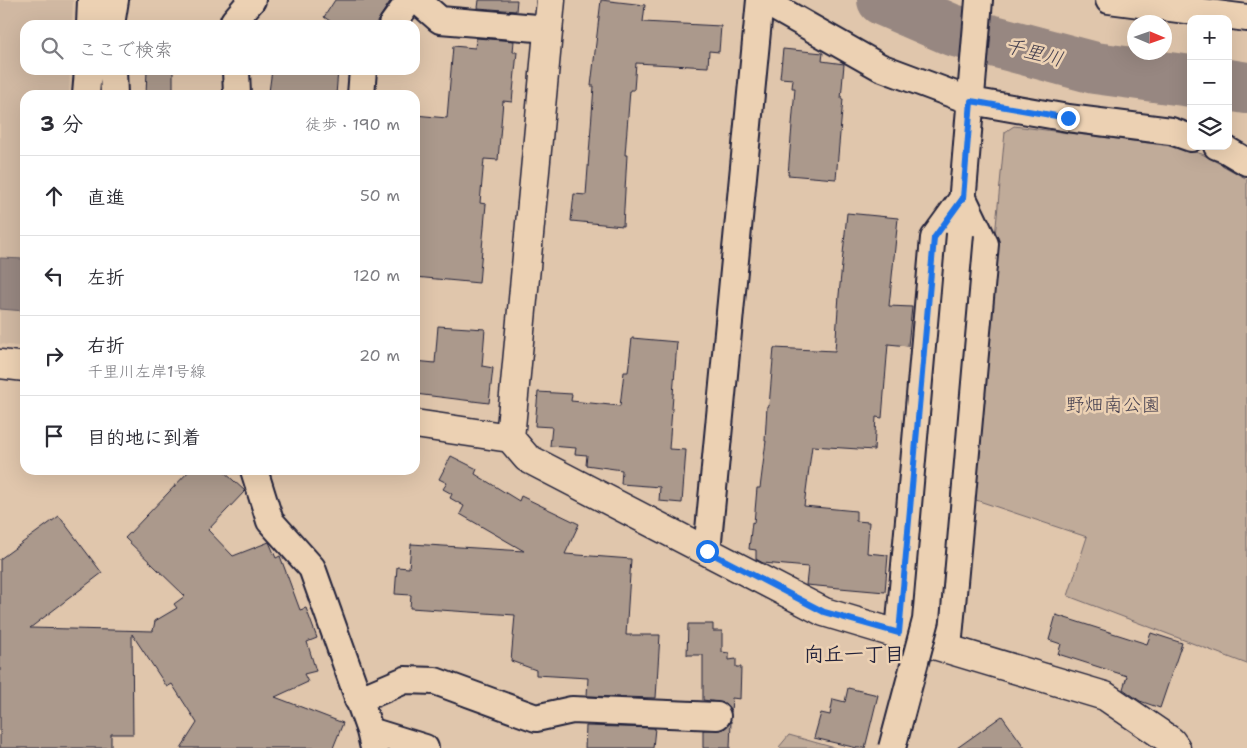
<!DOCTYPE html>
<html lang="ja">
<head>
<meta charset="utf-8">
<style>
	:root { --surface:#fff; --page:#f7f7f7; --text:#2b2b33; --muted:#7c7c81; --line:#e1e1e2 }
	body { margin:0; font-family:"Shantell Sans","Klee One",sans-serif; background:var(--page); color:var(--text) }
	.controls { position:absolute; right:15px; top:15px; display:grid; overflow:hidden; border-radius:10px; box-shadow:0 5px 20px #0002 }
	.controls button { width:45px; height:45px; display:grid; place-items:center; padding:0; border:0; border-bottom:1px solid var(--line); background:var(--surface); color:var(--text); font:25px sans-serif }
	.compass { position:absolute; left:1127px; top:15px; width:45px; height:45px; border-radius:50%; background:var(--surface); box-shadow:0 5px 20px #0002; rotate:92deg }
	.stop { position:absolute; width:15px; height:15px; margin:-11px; border:4px solid #1a73e8; border-radius:50%; background:#fff }
	.stop.end { background:#1a73e8; border-color:#fff; box-shadow:0 1px 5px #0008 }
	.list { margin:0; padding:0; list-style:none }
	h2 { display:flex; justify-content:space-between; align-items:center; height:65px; margin:0; padding:0 20px; font-size:21px }
	h2 small { font-size:16px; font-weight:400; color:var(--muted) }
	.list li { display:grid; grid-template-columns:32px 1fr auto; gap:15px; align-items:center; box-sizing:border-box; height:80px; padding:0 20px; border-top:1px solid var(--line) }
	.list b { display:block; font-size:19px; white-space:nowrap }
	.list p { margin:0; font-size:16px; white-space:nowrap; color:var(--muted) }
	.list em { font-size:16px; font-style:normal; color:var(--muted) }
	.icon { flex:none; width:28px; height:28px; fill:none; stroke:currentColor; stroke-width:2; stroke-linecap:round; stroke-linejoin:round }
	.map { position:relative; flex:none; width:1247px; height:748px; overflow:hidden }
	.search { position:absolute; background:var(--surface); box-shadow:0 5px 20px #0002; left:20px; top:20px; width:400px; height:55px; display:flex; align-items:center; gap:12px; box-sizing:border-box; padding:0 18px; border-radius:15px; color:var(--muted); font-size:19px }
	.panel { position:absolute; background:var(--surface); box-shadow:0 5px 20px #0002; left:20px; top:90px; width:400px; height:385px; border-radius:15px }
	.map>svg:first-child { display:block }
</style>
</head>
<body>
<div class="map">
<svg width="1247" height="748" viewBox="0 0 1247 748">
	<rect width="100%" height="100%" fill="#e0c6ac"/>
	<filter id="ink" filterUnits="userSpaceOnUse"><feTurbulence type="fractalNoise" baseFrequency=".02" numOctaves="2"/><feDisplacementMap in="SourceGraphic" scale="10" xChannelSelector="R" yChannelSelector="G"/><feConvolveMatrix kernelMatrix="1 2 1 2 8 2 1 2 1" color-interpolation-filters="sRGB"/></filter>
	<g filter="url(#ink)">
		<path fill="#d0b8a2" d="M0 0H73L72 25H25V70H70L69 95H25V347L0 344Z"/>
		<path fill="#c0ab99" stroke="#71666a" d="M1014 126 1172 146 1202 154 1247 179V664L1068 596 1087 537 970 498 1005 132Z
			M789 735 835 748H780L779 747Z"/>
		<path fill="#978781" stroke="#685f65" d="M0 258 25 259V311L0 309Z"/>
		<g fill="none" stroke-linecap="round" stroke-linejoin="round">
			<path stroke="#978781" stroke-width="52" d="M883 0 952 30 1095 68 1191 81
				M1228 85 1247 88"/>
		</g>
		<path fill="#ab998c" stroke="#22223b" d="M335 0H391L375 25H336L324 17Z
			M479 0H517L516 11 478 8Z
			M601 0 645 5 643 22 721 26 719 52 709 51 708 67 636 63 634 90H630L625 155H627L623 226 571 221 574 194 586 195 594 86H591Z
			M476 38 514 41 513 52H517L512 102 503 101 498 160 484 159 480 203 486 204 479 283 415 277V115L447 118 453 46 475 48Z
			M783 49 823 53 822 61 844 64 841 99H843L836 179 788 175 795 88H792L793 79 780 78Z
			M147 70H173V95H146Z
			M272 70H338L336 95H300L269 92Z
			M847 213 898 218 889 306 912 307 908 346 888 344 882 418 876 417 874 450 812 446 804 506 856 511V521L869 522 867 553 888 555 885 592 806 585 808 567 763 563 756 559V550L749 549 752 522 754 523 757 488H760L766 441H765L767 406H769L774 348 835 351 839 295Z
			M438 326 485 329 482 366 493 368 489 403 415 394V361L435 363Z
			M632 338 677 342 669 449 686 450 682 503 659 501 660 487 621 484 622 470 586 465 587 455 575 454 576 448 550 446 552 427 535 426 538 392 572 394 571 401 620 406 624 372H628Z
			M451 456 477 469 475 474 519 501 521 496 579 524 565 554 631 559 626 635H660L656 698 587 696 588 678 536 675V670L511 661 515 615 410 608 411 595 395 594 397 567 409 568 411 544 524 551 460 514 464 506 450 498 452 494 443 489 447 483 439 479Z
			M190 470H222L245 491 208 530 233 556 269 542 276 558 280 556 300 610 306 608 317 638 307 642 316 671 304 674 308 682 275 697 343 723 333 748H181L197 723 172 684 167 687 132 634 133 734H111V748H0V559L59 516 102 573 30 628 153 631 155 621 177 608 174 604 185 596 125 538Z
			M1056 615 1147 644 1151 633 1182 643 1160 708 1140 701 1123 689 1127 676 1058 654 1061 644 1049 640Z
			M688 624H713V631H722V652L729 653V660L736 659V667H741L740 699 732 698 731 712 730 709 725 703 703 700V655H687Z
			M848 688 878 695 865 748H857L814 738 821 713 830 715 833 699 845 702Z
			M1002 716 1025 748H957Z
			M731 721 730 748H703V730L724 729 729 724Z
			M586 726 655 728 653 748H585Z"/>
		<g fill="none" stroke-linecap="round" stroke-linejoin="round">
			<defs>
				<path id="street" d="M417 0 440 20 549 29
					M762 0 880 67 971 101 1068 118 1171 131 1191 138
					M1109 0 1247 18
					M90 25 91 0
					M111 25 115 0
					M235 25 234 21 252 0
					M392 25 410 0
					M113 70 114 95
					M236 70 237 95
					M86 95 88 70
					M361 95 363 70
					M1217 146 1225 149 1247 162
					M961 216 979 0
					M254 470 270 521 312 568 370 731 374 748
					M707 551 760 0
					M899 633 934 238 963 198 985 244 948 648
					M358 700 405 680 435 681 536 718 572 710 717 716
					M370 731 425 748"/>
				<path id="secondary" d="M551 0 510 438 527 458 824 612 1105 696 1171 741 1176 748
					M0 364 25 367
					M415 424 510 438"/>
			</defs>
			<use href="#street" stroke="#22223b" stroke-width="30"/>
			<use href="#secondary" stroke="#22223b" stroke-width="31"/>
			<use href="#street" stroke="#ecd1b3" stroke-width="26"/>
			<use href="#secondary" stroke="#ecd1b3" stroke-width="28"/>
			<defs>
				<path id="street-bridge" d="M892 748 926 620 960 234"/>
			</defs>
			<use href="#street-bridge" stroke="#22223b" stroke-width="30" stroke-linecap="butt"/>
			<use href="#street-bridge" stroke="#ecd1b3" stroke-width="26"/>
		</g>
	</g>
	<g fill="none" stroke-linecap="round" stroke-linejoin="round" filter="url(#ink)">
		<path stroke="#1a73e8" stroke-width="6" d="M707 551 824 612 899 633 934 238 963 198 971 101 1068 118"/>
	</g>
	<g text-anchor="middle" stroke-width="5" stroke-linejoin="round" paint-order="stroke">
		<g font-size="19" fill="#423d4e" stroke="#ecd1b3">
			<text x="1113" y="411">野畑南公園</text>
		</g>
		<g font-size="20" font-style="italic" fill="#454050" stroke="#ecd1b3">
			<text transform="translate(1034 52) rotate(15)" y="7">千里川</text>
		</g>
		<g font-size="20" font-weight="bold" fill="#22223b" stroke="#ecd1b3">
			<text x="854" y="661">向丘一丁目</text>
		</g>
	</g>
</svg>
<div class="controls">
<button>+</button>
<button>−</button>
<button><svg class="icon" aria-label="layers" viewBox="0 0 24 24"><path d="M12 4l9 5-9 5-9-5zM3 14l9 5 9-5"/></svg></button>
</div>
<svg class="compass" viewBox="-18 -18 36 36"><path d="M0-13l5 13h-10z" fill="#e53935"/><path d="M0 13l5-13h-10z" fill="#7c7c81"/></svg>
<div class="stop" style="left:707px;top:551px"></div>
<div class="stop end" style="left:1068px;top:118px"></div>
<div class="search"><svg class="icon" aria-label="search" viewBox="0 0 24 24"><circle cx="10" cy="10" r="6"/><path d="M15 15l6 6"/></svg>ここで検索</div>
<section class="panel">
<h2>3 分<small>徒歩 · 190 m</small></h2>
<ul class="list">
<li><svg class="icon" aria-label="ahead" viewBox="0 0 24 24"><path d="M12 20V5M6 11l6-6 6 6"/></svg><div><b>直進</b></div><em>50 m</em></li>
<li><svg class="icon" aria-label="left" viewBox="0 0 24 24"><path d="M17 20v-9H6M10 6l-5 5 5 5"/></svg><div><b>左折</b></div><em>120 m</em></li>
<li><svg class="icon" aria-label="right" viewBox="0 0 24 24"><path d="M7 20v-9h11M14 6l5 5-5 5"/></svg><div><b>右折</b><p>千里川左岸1号線</p></div><em>20 m</em></li>
<li><svg class="icon" aria-label="arrive" viewBox="0 0 24 24"><path d="M6 21V4h12l-3 4 3 4H6"/></svg><div><b>目的地に到着</b></div></li>
</ul>
</section>
</div>
</body>
</html>
